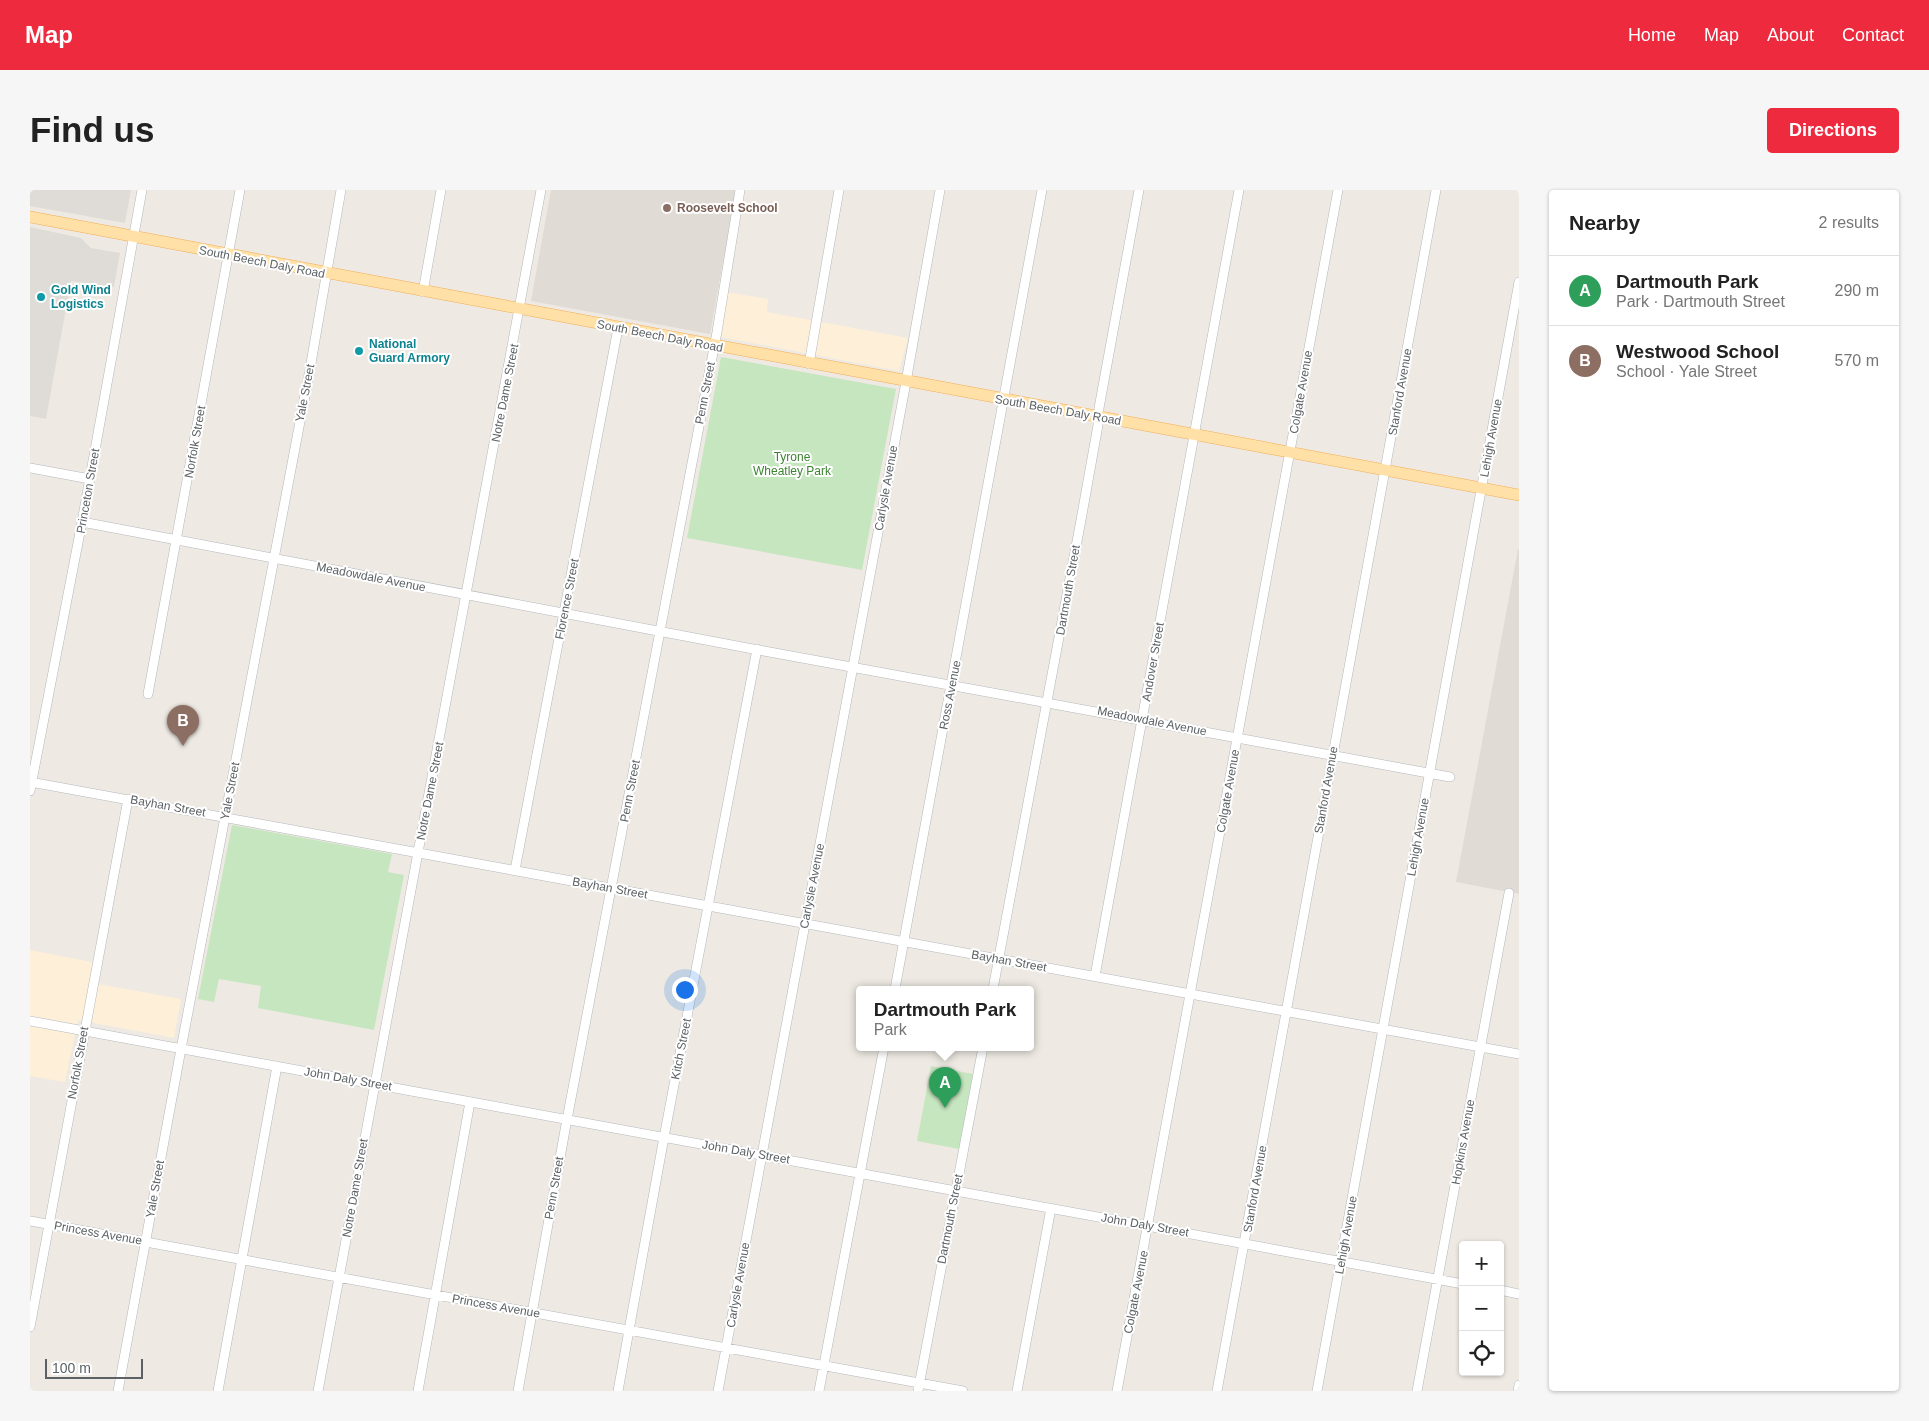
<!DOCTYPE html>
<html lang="en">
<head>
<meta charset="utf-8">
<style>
	:root { --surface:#fff; --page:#f6f6f6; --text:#222; --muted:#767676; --line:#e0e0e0; --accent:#ed2a3e }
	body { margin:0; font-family:Helvetica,sans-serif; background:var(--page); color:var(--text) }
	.controls { position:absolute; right:15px; bottom:15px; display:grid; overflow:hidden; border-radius:5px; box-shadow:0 1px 4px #0004 }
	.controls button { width:45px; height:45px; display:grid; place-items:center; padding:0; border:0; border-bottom:1px solid var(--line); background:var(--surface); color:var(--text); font:25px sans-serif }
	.scale { position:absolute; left:15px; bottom:12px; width:98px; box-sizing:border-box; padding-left:5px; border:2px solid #5b6164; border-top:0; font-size:14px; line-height:18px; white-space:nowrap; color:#5b6164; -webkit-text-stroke:4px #fff; paint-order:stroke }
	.you { position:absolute; left:654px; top:799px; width:18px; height:18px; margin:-12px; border:4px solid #fff; border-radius:50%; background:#1a73e8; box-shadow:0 0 0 8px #1a73e833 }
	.badge { display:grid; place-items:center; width:32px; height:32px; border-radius:50%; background:var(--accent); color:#fff; font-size:16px; font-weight:700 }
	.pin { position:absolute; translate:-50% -41px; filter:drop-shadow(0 1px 2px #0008) }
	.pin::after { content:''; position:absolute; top:26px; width:18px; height:15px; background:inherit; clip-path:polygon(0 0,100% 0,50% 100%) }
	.popup { position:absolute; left:826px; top:796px; width:178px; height:65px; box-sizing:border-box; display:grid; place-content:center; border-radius:5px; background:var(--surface); filter:drop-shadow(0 1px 4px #0005); font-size:16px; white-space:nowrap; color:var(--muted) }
	.popup b { font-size:19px; color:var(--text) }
	.popup::after { content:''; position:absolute; left:50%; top:100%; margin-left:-10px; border:10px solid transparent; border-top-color:var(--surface) }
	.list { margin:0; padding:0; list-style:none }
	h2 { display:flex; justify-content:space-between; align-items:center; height:65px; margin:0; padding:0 20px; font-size:21px }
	h2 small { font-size:16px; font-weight:400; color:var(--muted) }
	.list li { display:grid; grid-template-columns:32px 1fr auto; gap:15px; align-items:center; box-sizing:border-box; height:70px; padding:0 20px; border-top:1px solid var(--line) }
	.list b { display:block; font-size:19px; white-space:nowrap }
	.list p { margin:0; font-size:16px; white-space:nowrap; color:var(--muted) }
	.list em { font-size:16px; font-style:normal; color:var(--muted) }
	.icon { flex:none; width:28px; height:28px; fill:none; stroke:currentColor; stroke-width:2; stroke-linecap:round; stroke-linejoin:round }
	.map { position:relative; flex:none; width:1489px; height:1201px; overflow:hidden; border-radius:5px }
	header { display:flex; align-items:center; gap:30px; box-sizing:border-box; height:70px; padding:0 25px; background:var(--accent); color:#fff }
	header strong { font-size:24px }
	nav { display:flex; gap:28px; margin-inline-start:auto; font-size:18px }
	.intro { display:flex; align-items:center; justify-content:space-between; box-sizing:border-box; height:120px; padding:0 30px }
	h1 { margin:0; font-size:35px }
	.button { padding:12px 22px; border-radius:5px; background:var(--accent); color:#fff; font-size:18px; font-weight:700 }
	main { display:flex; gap:30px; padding:0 30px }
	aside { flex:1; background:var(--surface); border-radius:5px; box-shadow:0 1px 4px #0004 }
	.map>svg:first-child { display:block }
</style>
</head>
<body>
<header>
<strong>Map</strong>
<nav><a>Home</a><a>Map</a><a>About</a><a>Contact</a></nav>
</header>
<div class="intro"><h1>Find us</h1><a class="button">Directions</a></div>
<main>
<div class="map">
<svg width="1489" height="1201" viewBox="0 0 1489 1201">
	<rect width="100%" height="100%" fill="#eeeae3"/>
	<path fill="#feefd8" d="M696 102 738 109 737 122 878 148 869 181 691 147Z
		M0 760 72 774 68 794 151 809 144 848 48 830 35 892 0 886Z"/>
	<path fill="#dfdcd7" d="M0 0H101L95 33 0 16Z
		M0 37 51 48 61 58 90 63 84 97 41 91 16 229 0 226Z"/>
	<path fill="#e0dbd4" d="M521 0H706L680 144 501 111Z
		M1488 359 1489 360V704L1426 692Z"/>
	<path fill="#c6e6bf" d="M691 167 866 199 832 380 657 348Z
		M202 635 362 664 358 682 374 685 344 840 228 818 231 796 189 789 184 812 168 809Z
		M901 876 943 884 929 959 887 951Z"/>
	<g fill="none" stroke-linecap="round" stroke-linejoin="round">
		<defs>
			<path id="minor" d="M393 102 411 0
				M779 174 809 0
				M0 278 60 289
				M52 332 734 461 1420 587
				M118 504 210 0
				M0 592 1489 864
				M0 601 52 332 112 0
				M485 680 588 138
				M1065 786 1209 0
				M865 799 1012 0
				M963 799 1051 330 1068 235 1069 218 1109 0
				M0 831 1433 1094
				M0 1031 933 1201
				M1470 1100 1489 1104
				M0 1137 98 609
				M88 1201 151 859 280 179 311 0
				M188 1201 247 876
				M288 1201 511 0
				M388 1201 440 912
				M488 1201 535 940 687 142 710 0
				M588 1201 632 958 727 459
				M688 1201 876 192 910 0
				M789 1201 854 857
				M888 1201 953 857
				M987 1201 1021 1018
				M1087 1201 1308 0
				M1187 1201 1406 0
				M1287 1201 1489 92
				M1387 1201 1479 703
				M1488 1201 1489 1195"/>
			<path id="major" d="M0 27 1489 305"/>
		</defs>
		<use href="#minor" stroke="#b4b7bb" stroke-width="10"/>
		<use href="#major" stroke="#f4ac56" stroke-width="12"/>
		<use href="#minor" stroke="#fff" stroke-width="9"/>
		<use href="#major" stroke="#ffe1a7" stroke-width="11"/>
	</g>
	<circle fill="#8d6e63" stroke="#fff" stroke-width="2" cx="637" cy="18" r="5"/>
	<g fill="#0f9aa8" stroke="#fff" stroke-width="2">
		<circle cx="11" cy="107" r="5"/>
		<circle cx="329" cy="161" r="5"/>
	</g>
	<g text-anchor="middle" stroke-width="4" stroke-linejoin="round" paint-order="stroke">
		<g font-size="12" font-weight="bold" fill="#785e54" stroke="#fff" text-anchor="start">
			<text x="647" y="22">Roosevelt School</text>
		</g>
		<g font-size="12" fill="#5b6164" stroke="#fff">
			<text transform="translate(232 72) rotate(11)" y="4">South Beech Daly Road</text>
			<text transform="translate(630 146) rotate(11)" y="4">South Beech Daly Road</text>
			<text transform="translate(1271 202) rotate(-80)" y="4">Colgate Avenue</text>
			<text transform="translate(1370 202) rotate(-80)" y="4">Stanford Avenue</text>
			<text transform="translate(275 203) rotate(-79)" y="4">Yale Street</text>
			<text transform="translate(475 203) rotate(-79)" y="4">Notre Dame Street</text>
			<text transform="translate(675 203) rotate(-79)" y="4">Penn Street</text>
			<text transform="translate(1028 220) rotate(10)" y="4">South Beech Daly Road</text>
			<text transform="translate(1461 248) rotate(-80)" y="4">Lehigh Avenue</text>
			<text transform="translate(165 252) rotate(-80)" y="4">Norfolk Street</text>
			<text transform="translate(856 298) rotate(-80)" y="4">Carlysle Avenue</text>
			<text transform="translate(58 301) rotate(-80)" y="4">Princeton Street</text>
			<text transform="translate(341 387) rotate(11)" y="4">Meadowdale Avenue</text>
			<text transform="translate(1038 400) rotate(-80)" y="4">Dartmouth Street</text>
			<text transform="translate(537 409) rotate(-79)" y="4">Florence Street</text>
			<text transform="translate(1123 472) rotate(-80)" y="4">Andover Street</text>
			<text transform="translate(920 505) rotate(-79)" y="4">Ross Avenue</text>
			<text transform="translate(1122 531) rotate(11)" y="4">Meadowdale Avenue</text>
			<text transform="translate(1296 600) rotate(-80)" y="4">Stanford Avenue</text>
			<text transform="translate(200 601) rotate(-79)" y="4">Yale Street</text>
			<text transform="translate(400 601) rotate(-79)" y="4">Notre Dame Street</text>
			<text transform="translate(600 601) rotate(-79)" y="4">Penn Street</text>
			<text transform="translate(1198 601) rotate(-80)" y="4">Colgate Avenue</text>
			<text transform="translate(138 616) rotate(10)" y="4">Bayhan Street</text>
			<text transform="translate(1388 647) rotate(-80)" y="4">Lehigh Avenue</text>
			<text transform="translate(782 696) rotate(-79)" y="4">Carlysle Avenue</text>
			<text transform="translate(580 698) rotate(10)" y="4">Bayhan Street</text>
			<text transform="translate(979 771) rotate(10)" y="4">Bayhan Street</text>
			<text transform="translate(651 859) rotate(-79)" y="4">Kitch Street</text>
			<text transform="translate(48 873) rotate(-80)" y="4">Norfolk Street</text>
			<text transform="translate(318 889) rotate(10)" y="4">John Daly Street</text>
			<text transform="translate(1433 952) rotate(-80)" y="4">Hopkins Avenue</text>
			<text transform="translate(716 962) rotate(10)" y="4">John Daly Street</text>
			<text transform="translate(325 998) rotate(-80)" y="4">Notre Dame Street</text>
			<text transform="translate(524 998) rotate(-80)" y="4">Penn Street</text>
			<text transform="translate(125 999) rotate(-80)" y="4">Yale Street</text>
			<text transform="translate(1225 999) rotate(-80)" y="4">Stanford Avenue</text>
			<text transform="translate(920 1029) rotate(-79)" y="4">Dartmouth Street</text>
			<text transform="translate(1115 1035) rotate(10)" y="4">John Daly Street</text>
			<text transform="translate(68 1043) rotate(10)" y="4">Princess Avenue</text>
			<text transform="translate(1316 1045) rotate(-80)" y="4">Lehigh Avenue</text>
			<text transform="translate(708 1095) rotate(-80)" y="4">Carlysle Avenue</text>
			<text transform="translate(1106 1102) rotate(-79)" y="4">Colgate Avenue</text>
			<text transform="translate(466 1116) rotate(10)" y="4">Princess Avenue</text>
		</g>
		<g font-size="12" font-weight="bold" fill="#0d838f" stroke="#fff" text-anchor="start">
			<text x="21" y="104">Gold Wind<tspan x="21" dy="14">Logistics</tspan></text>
			<text x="339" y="158">National<tspan x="339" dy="14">Guard Armory</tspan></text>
		</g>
		<g font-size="12" fill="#3d8432" stroke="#fff">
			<text x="762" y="271">Tyrone<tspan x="762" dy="14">Wheatley Park</tspan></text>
		</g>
	</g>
</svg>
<div class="controls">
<button>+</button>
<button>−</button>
<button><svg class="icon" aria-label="locate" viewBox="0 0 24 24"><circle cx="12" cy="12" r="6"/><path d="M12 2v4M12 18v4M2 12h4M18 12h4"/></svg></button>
</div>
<div class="scale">100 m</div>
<div class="you"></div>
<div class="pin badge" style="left:915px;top:918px;background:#2e9e5b">A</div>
<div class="popup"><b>Dartmouth Park</b>Park</div>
<div class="pin badge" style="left:153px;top:556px;background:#8d6e63">B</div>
</div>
<aside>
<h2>Nearby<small>2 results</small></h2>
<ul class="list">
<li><span class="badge" style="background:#2e9e5b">A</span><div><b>Dartmouth Park</b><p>Park · Dartmouth Street</p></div><em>290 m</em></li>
<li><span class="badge" style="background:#8d6e63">B</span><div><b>Westwood School</b><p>School · Yale Street</p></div><em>570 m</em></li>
</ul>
</aside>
</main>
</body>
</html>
